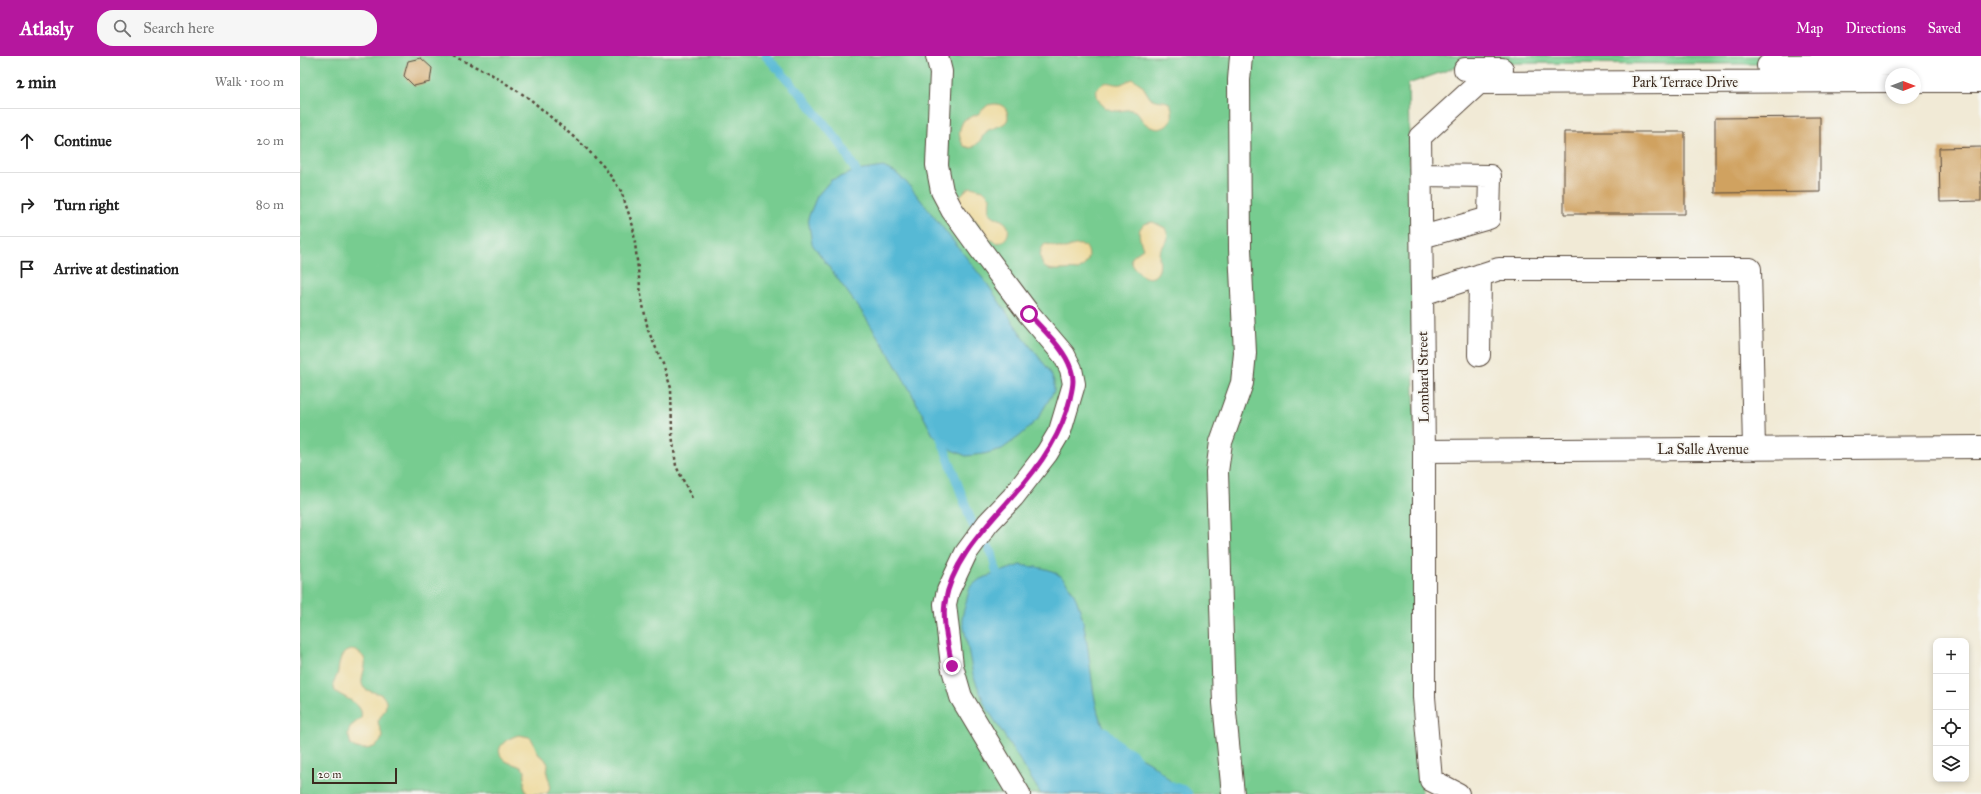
<!DOCTYPE html>
<html lang="en">
<head>
<meta charset="utf-8">
<style>
	:root { --surface:#fff; --page:#f6f6f6; --text:#222; --muted:#767676; --line:#e0e0e0; --accent:#b5179e }
	body { margin:0; font-family:"IM FELL Great Primer",serif; background:var(--page); color:var(--text) }
	.controls { position:absolute; right:12px; bottom:12px; display:grid; overflow:hidden; border-radius:8px; box-shadow:0 2px 6px #0003 }
	.controls button { width:36px; height:36px; display:grid; place-items:center; padding:0; border:0; border-bottom:1px solid var(--line); background:var(--surface); color:var(--text); font:20px sans-serif }
	.compass { position:absolute; left:1585px; top:12px; width:36px; height:36px; border-radius:50%; background:var(--surface); box-shadow:0 2px 6px #0003; rotate:90deg }
	.scale { position:absolute; left:12px; bottom:10px; width:85px; box-sizing:border-box; padding-left:4px; border:2px solid #3b2a1e; border-top:0; font-size:11px; line-height:14px; white-space:nowrap; color:#3b2a1e; -webkit-text-stroke:3px #f6f6f2; paint-order:stroke }
	.stop { position:absolute; width:12px; height:12px; margin:-9px; border:3px solid #b5179e; border-radius:50%; background:#fff }
	.stop.end { background:#b5179e; border-color:#fff; box-shadow:0 1px 4px #0008 }
	.list { margin:0; padding:0; list-style:none }
	h2 { display:flex; justify-content:space-between; align-items:center; height:52px; margin:0; padding:0 16px; font-size:17px }
	h2 small { font-size:13px; font-weight:400; color:var(--muted) }
	.list li { display:grid; grid-template-columns:26px 1fr auto; gap:12px; align-items:center; box-sizing:border-box; height:64px; padding:0 16px; border-top:1px solid var(--line) }
	.list b { display:block; font-size:15px; white-space:nowrap }
	.list em { font-size:13px; font-style:normal; color:var(--muted) }
	.icon { flex:none; width:22px; height:22px; fill:none; stroke:currentColor; stroke-width:2; stroke-linecap:round; stroke-linejoin:round }
	.map { position:relative; flex:none; width:1681px; height:738px; overflow:hidden }
	header { display:flex; align-items:center; gap:24px; box-sizing:border-box; height:56px; padding:0 20px; background:var(--accent); color:#fff }
	header strong { font-size:19px }
	nav { display:flex; gap:22px; margin-inline-start:auto; font-size:14px }
	.search { width:280px; height:36px; background:var(--page); display:flex; align-items:center; gap:10px; box-sizing:border-box; padding:0 14px; border-radius:16px; color:var(--muted); font-size:15px }
	main { display:flex }
	aside { flex:1; background:var(--surface) }
	.map>svg:first-child { display:block }
</style>
</head>
<body>
<header>
<strong>Atlasly</strong>
<div class="search"><svg class="icon" aria-label="search" viewBox="0 0 24 24"><circle cx="10" cy="10" r="6"/><path d="M15 15l6 6"/></svg>Search here</div>
<nav><a>Map</a><a>Directions</a><a>Saved</a></nav>
</header>
<main>
<aside>
<h2>2 min<small>Walk · 100 m</small></h2>
<ul class="list">
<li><svg class="icon" aria-label="ahead" viewBox="0 0 24 24"><path d="M12 20V5M6 11l6-6 6 6"/></svg><div><b>Continue</b></div><em>20 m</em></li>
<li><svg class="icon" aria-label="right" viewBox="0 0 24 24"><path d="M7 20v-9h11M14 6l5 5-5 5"/></svg><div><b>Turn right</b></div><em>80 m</em></li>
<li><svg class="icon" aria-label="arrive" viewBox="0 0 24 24"><path d="M6 21V4h12l-3 4 3 4H6"/></svg><div><b>Arrive at destination</b></div></li>
</ul>
</aside>
<div class="map">
<svg width="1681" height="738" viewBox="0 0 1681 738">
	<rect width="100%" height="100%" fill="#f6f6f2"/>
	<filter id="ink" filterUnits="userSpaceOnUse"><feTurbulence type="fractalNoise" baseFrequency=".025" numOctaves="2"/><feDisplacementMap in="SourceGraphic" scale="8" xChannelSelector="R" yChannelSelector="G"/><feConvolveMatrix kernelMatrix="1 2 1 2 8 2 1 2 1" color-interpolation-filters="sRGB"/></filter>
	<filter id="wash" filterUnits="userSpaceOnUse"><feTurbulence type="fractalNoise" baseFrequency=".012" numOctaves="4" result="noise"/><feDisplacementMap in="SourceGraphic" scale="16" xChannelSelector="R" yChannelSelector="G"/><feGaussianBlur stdDeviation="0.9" result="paint"/><feColorMatrix in="noise" values="0 0 0 0 0 0 0 0 0 0 0 0 0 0 0 0 0 1.4 0 .05"/><feComposite in="paint" operator="in"/></filter>
	<g filter="url(#wash)">
		<rect width="100%" height="100%" fill="#f1ead6"/>
		<path fill="#77cc90" stroke="#597b57" d="M0 0H1681V9L1168 7 1108 28 1122 738H0Z"/>
		<path fill="#eeda9e" stroke="#94825e" d="M833 23 842 29 850 42C861 48 874 39 872 62 867 75 853 76 843 65 840 62 839 58 835 55 828 52 823 55 816 55 804 54 795 44 797 33 807 21 811 30 821 28 826 26 829 24 833 23Z
			M694 48C700 48 705 50 707 56 712 70 695 70 687 75 681 81 680 88 671 92L664 90C658 81 658 74 664 64L678 58 688 49Z
			M671 131 683 134 690 141 689 156C694 163 704 162 708 171 709 176 708 180 705 183 694 195 683 174 677 166 670 157 660 154 659 141L667 133Z
			M853 166 865 172C871 185 866 185 860 194 857 200 862 209 858 216 850 230 833 215 831 204L833 200 843 193C839 181 834 168 853 166Z
			M745 188C751 188 755 191 760 192 771 193 773 186 785 190 793 199 787 209 778 214 766 212 755 217 744 211 740 204 738 195 745 188Z
			M53 594C78 603 55 621 64 632 68 636 77 636 82 639 91 649 83 655 78 665 78 670 82 675 82 680 81 694 59 696 51 689L48 678 50 671 61 662C65 647 43 642 35 635L33 627C35 623 38 619 38 615 40 604 40 595 53 594Z
			M219 679 229 681 232 684 239 699 244 702 248 708 247 718 250 727 249 735 246 738H227L224 730 225 715C220 708 212 709 206 705 190 693 207 682 219 679Z"/>
		<path fill="#56b9d5" stroke="#48727a" d="M583 111 596 117 608 128 688 229 723 281 749 314 754 325V335L737 364 720 380 702 393 684 398 666 400 647 392 633 379 610 334 589 298 562 256 512 188 508 162 517 140 531 124 556 115Z
			M720 509C732 511 746 511 756 517 793 539 786 625 800 663 803 669 807 676 811 682 819 695 837 698 849 706 861 714 872 727 882 738H741L685 649 673 619 662 561 670 531 680 523Z"/>
		<g fill="none" stroke-linecap="round" stroke-linejoin="round">
			<path stroke="#56b9d5" stroke-width="9" d="M466 0 501 38 542 90 562 126
				M639 377 672 467 692 497 698 523 701 527
				M805 675 820 691 830 696 837 703
				M864 728 884 734 888 738"/>
		</g>
		<g id="blocks">
			<path fill="#d0a261" d="M121 2 132 12 130 26 114 30 104 20 108 5Z
				M1520 61V136L1415 137V62Z
				M1264 76H1385V158H1264Z
				M1681 91V145L1640 146 1639 92Z"/>
		</g>
	</g>
	<g filter="url(#ink)">
		<use href="#blocks" fill-opacity="0" stroke="#56473a" stroke-width="1"/>
		<g fill="none" stroke-linecap="round" stroke-linejoin="round">
			<defs>
				<path id="minor" d="M637 0 641 16 637 109 642 135 652 154 681 194 729 258 764 299 771 313 774 328 760 375 747 397 713 441 688 467 666 497 648 535 645 548 652 610 661 641 719 738
					M1468 10 1681 8
					M1165 13H1202
					M1615 25H1681
					M1121 119 1190 120 1189 162 1122 181
					M1122 238 1199 213H1450L1454 393
					M1179 299 1180 219
					M1124 395 1681 391
					M933 738 924 647 917 416 921 386 942 327 945 297 940 193 939 24 941 0
					M1158 738 1131 724 1124 641V395L1120 81 1179 27 1591 25"/>
			</defs>
			<use href="#minor" stroke="#56473a" stroke-width="24"/>
			<path stroke="#56473a" stroke-width="2.5" stroke-dasharray="3 3" stroke-linecap="butt" d="M153 0 191 18 230 43 284 90 305 112 321 135 333 170 341 239 348 274 363 308 371 332 372 378 376 410 392 442"/>
			<use href="#minor" stroke="#fff" stroke-width="22"/>
		</g>
	</g>
	<g fill="none" stroke-linecap="round" stroke-linejoin="round" filter="url(#ink)">
		<path stroke="#b5179e" stroke-width="5" d="M652 610C649 591 642 567 645 547 652 504 685 472 712 441 738 413 761 381 770 343 772 333 775 324 771 313 764 292 744 275 729 258"/>
	</g>
	<g text-anchor="middle" stroke-width="4" stroke-linejoin="round" paint-order="stroke">
		<g font-size="14" fill="#3b2a1e" stroke="#f6f6f2">
			<text x="1385" y="31">Park Terrace Drive</text>
			<text transform="translate(1123 321) rotate(-91)" y="5">Lombard Street</text>
			<text x="1403" y="398">La Salle Avenue</text>
		</g>
	</g>
</svg>
<div class="controls">
<button>+</button>
<button>−</button>
<button><svg class="icon" aria-label="locate" viewBox="0 0 24 24"><circle cx="12" cy="12" r="6"/><path d="M12 2v4M12 18v4M2 12h4M18 12h4"/></svg></button>
<button><svg class="icon" aria-label="layers" viewBox="0 0 24 24"><path d="M12 4l9 5-9 5-9-5zM3 14l9 5 9-5"/></svg></button>
</div>
<svg class="compass" viewBox="-18 -18 36 36"><path d="M0-13l5 13h-10z" fill="#e53935"/><path d="M0 13l5-13h-10z" fill="#767676"/></svg>
<div class="scale">20 m</div>
<div class="stop" style="left:729px;top:258px"></div>
<div class="stop end" style="left:652px;top:610px"></div>
</div>
</main>
</body>
</html>
